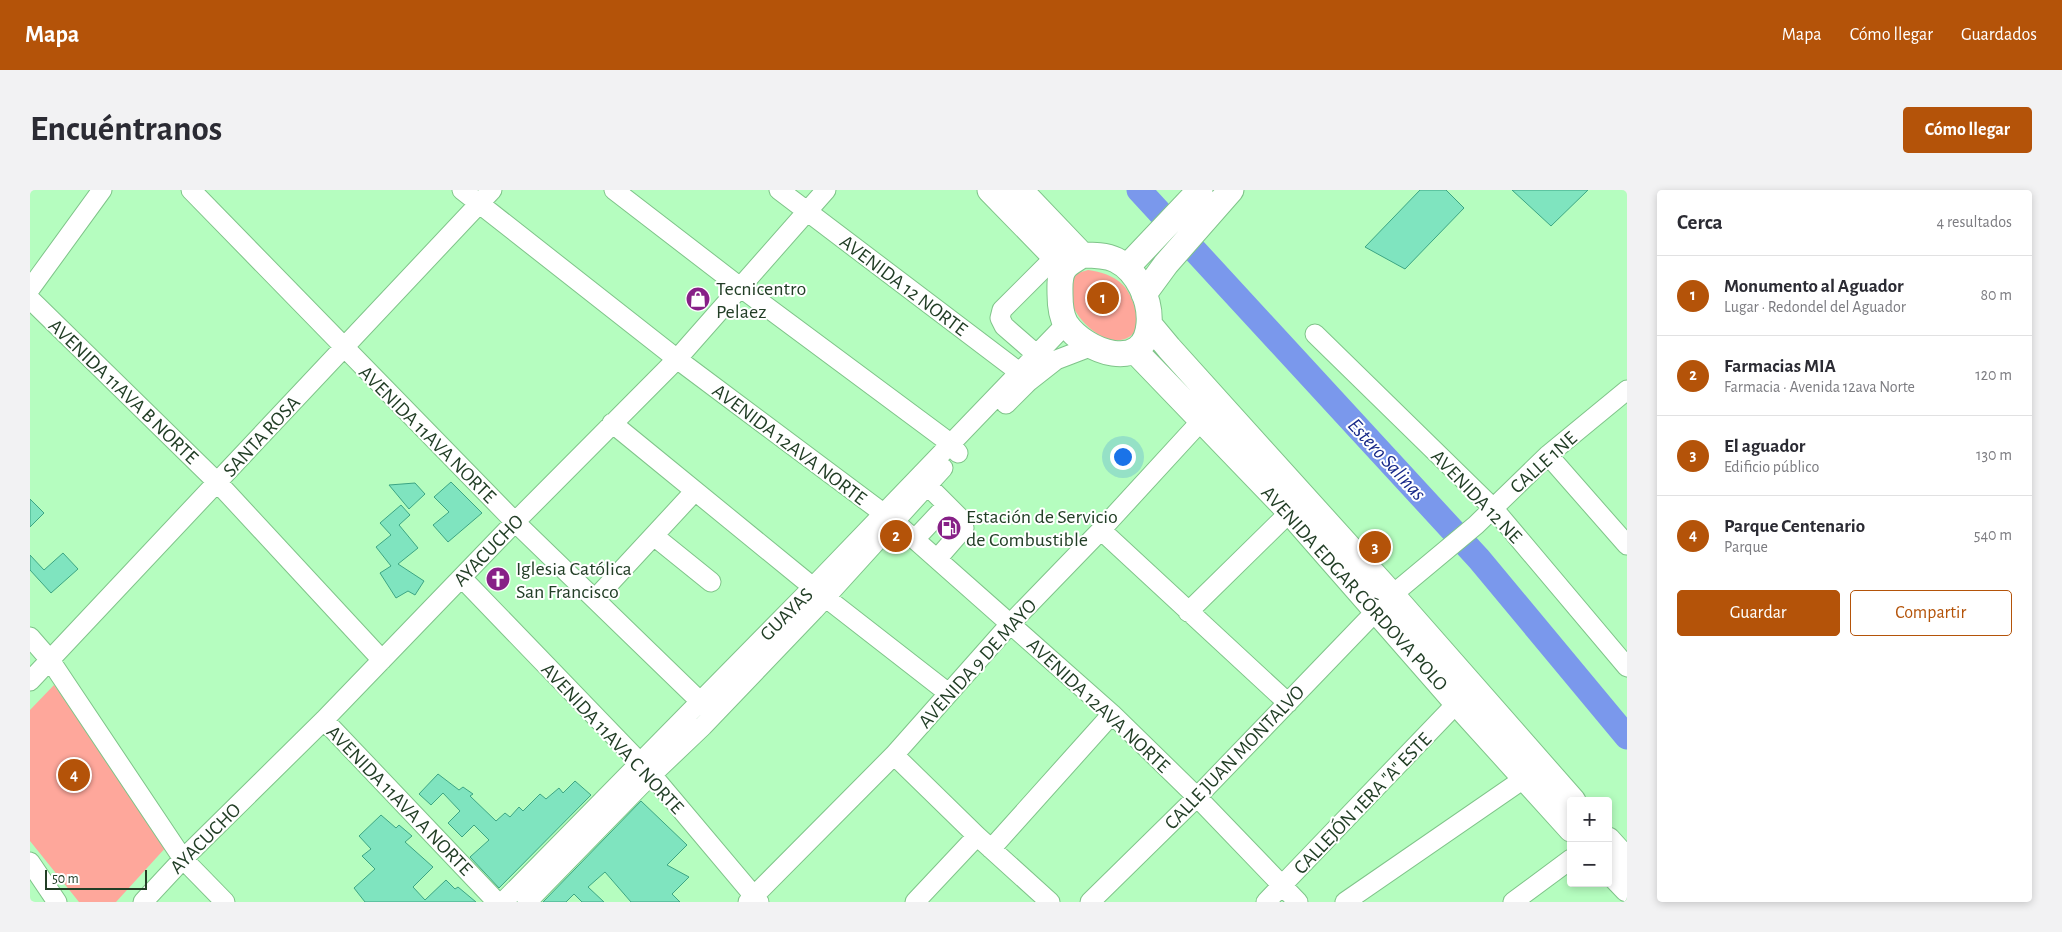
<!DOCTYPE html>
<html lang="es">
<head>
<meta charset="utf-8">
<style>
	:root { --surface:#fff; --page:#f2f2f3; --text:#2b2b33; --muted:#7c7c81; --line:#e1e1e2; --accent:#b45309 }
	body { margin:0; font-family:"Alegreya Sans",sans-serif; background:var(--page); color:var(--text) }
	.controls { position:absolute; right:15px; bottom:15px; display:grid; overflow:hidden; border-radius:5px; box-shadow:0 2px 8px #0003 }
	.controls button { width:45px; height:45px; display:grid; place-items:center; padding:0; border:0; border-bottom:1px solid var(--line); background:var(--surface); color:var(--text); font:25px sans-serif }
	.scale { position:absolute; left:15px; bottom:12px; width:102px; box-sizing:border-box; padding-left:5px; border:2px solid #223e26; border-top:0; font-size:14px; line-height:18px; white-space:nowrap; color:#223e26; -webkit-text-stroke:4px #fff; paint-order:stroke }
	.you { position:absolute; left:1092px; top:266px; width:18px; height:18px; margin:-12px; border:4px solid #fff; border-radius:50%; background:#1a73e8; box-shadow:0 0 0 8px #1a73e833 }
	.badge { display:grid; place-items:center; width:32px; height:32px; border-radius:50%; background:var(--accent); color:#fff; font-size:16px; font-weight:700 }
	.pin { position:absolute; translate:-50% -50%; border:2px solid #fff; box-shadow:0 1px 5px #0006 }
	.list { margin:0; padding:0; list-style:none }
	h2 { display:flex; justify-content:space-between; align-items:center; height:65px; margin:0; padding:0 20px; font-size:21px }
	h2 small { font-size:16px; font-weight:400; color:var(--muted) }
	.list li { display:grid; grid-template-columns:32px 1fr auto; gap:15px; align-items:center; box-sizing:border-box; height:80px; padding:0 20px; border-top:1px solid var(--line) }
	.list b { display:block; font-size:19px; white-space:nowrap }
	.list p { margin:0; font-size:16px; white-space:nowrap; color:var(--muted) }
	.list em { font-size:16px; font-style:normal; color:var(--muted) }
	.actions { display:flex; gap:10px; padding:15px 20px }
	.actions a { flex:1; padding:11px 0; border:1px solid var(--accent); border-radius:5px; text-align:center; font-size:18px; color:var(--accent) }
	.actions .main { background:var(--accent); color:#fff }
	.map { position:relative; flex:none; width:1597px; height:712px; overflow:hidden; border-radius:5px }
	header { display:flex; align-items:center; gap:30px; box-sizing:border-box; height:70px; padding:0 25px; background:var(--accent); color:#fff }
	header strong { font-size:24px }
	nav { display:flex; gap:28px; margin-inline-start:auto; font-size:18px }
	.intro { display:flex; align-items:center; justify-content:space-between; box-sizing:border-box; height:120px; padding:0 30px }
	h1 { margin:0; font-size:35px }
	.button { padding:12px 22px; border-radius:5px; background:var(--accent); color:#fff; font-size:18px; font-weight:700 }
	main { display:flex; gap:30px; padding:0 30px }
	aside { flex:1; background:var(--surface); border-radius:5px; box-shadow:0 2px 8px #0003 }
	.map>svg:first-child { display:block }
</style>
</head>
<body>
<header>
<strong>Mapa</strong>
<nav><a>Mapa</a><a>Cómo llegar</a><a>Guardados</a></nav>
</header>
<div class="intro"><h1>Encuéntranos</h1><a class="button">Cómo llegar</a></div>
<main>
<div class="map">
<svg width="1597" height="712" viewBox="0 0 1597 712">
	<rect width="100%" height="100%" fill="#b5fdbf"/>
	<path fill="#fea79b" d="M1058 80C1071 82 1083 85 1093 95 1103 105 1115 137 1099 147 1077 160 1045 130 1041 110 1040 103 1042 94 1043 87L1048 83Z
		M24 495 138 655 86 712H49L0 651V520Z"/>
	<g fill="none" stroke-linecap="round" stroke-linejoin="round">
		<path stroke="#7a98ec" stroke-width="25" d="M1109 0 1449 369 1597 547"/>
	</g>
	<path fill="#7fe4bf" stroke="#3ca583" d="M1390 0H1416L1434 18 1375 79 1335 57Z
		M1482 0H1558L1521 36Z
		M421 292 452 323 418 352 403 335 419 322 404 307Z
		M385 293 395 304 379 319 359 295Z
		M0 309 14 323 0 337Z
		M371 315 380 325 369 335 388 358 368 374 394 391 385 405 378 401 366 408 350 383 361 376 346 357 361 345 350 333Z
		M33 363 48 379 21 403 0 380V365L14 380Z
		M408 584 429 600 433 597 443 604 440 606 466 631 475 623 480 627 489 617 493 621 510 604 516 609 529 598 533 603 545 591 561 605 469 698 440 667 459 650 444 635 432 647 418 633 430 621 413 603 401 615 389 604Z
		M611 611 657 655 637 675 659 687 642 704 650 712H601L575 682 558 697 574 712H552L544 704 536 712H513Z
		M351 625 366 638 369 635 382 646 375 652 403 677 383 697 395 710 416 690 425 699 428 697 446 712H335L324 698 345 679 332 666 341 659 329 646Z"/>
	<g fill="none" stroke-linecap="round" stroke-linejoin="round">
		<defs>
			<path id="minor" d="M161 0 485 332 679 520
				M432 0 647 169 865 332 1082 524 1167 607 1268 712
				M584 0 710 97 920 253 928 263
				M749 0 989 182 997 191
				M0 99 72 0
				M0 109 188 293 352 470
				M1285 144 1463 318 1597 477
				M1006 164 974 136 970 128 972 120 1025 67
				M976 214 998 192 1026 170 1060 157
				M582 233 795 407 917 502
				M1518 265 1597 355
				M898 296 932 330 934 338 907 369
				M1071 340 1258 513
				M624 346 681 392
				M885 349 917 315
				M432 388 622 585 729 712
				M1362 405 1446 335 1518 265 1597 200
				M565 409 664 302
				M1158 422 1260 322
				M0 447 20 470 153 669 195 712
				M0 491 462 0
				M294 530 467 712
				M864 565 947 646 1020 712
				M961 659 1082 524
				M0 672 27 712
				M113 712 153 669 294 530 485 332 647 169 796 0
				M473 712 783 397 1036 134
				M497 712 610 596 673 536 784 420 913 278
				M718 712 864 565 981 433 1071 340 1172 230
				M885 712 947 646
				M1060 712 1167 607 1347 420
				M1236 712 1427 513
				M1315 712 1505 581
				M1483 712 1541 669"/>
			<path id="major" d="M960 0 1035 77
				M990 0 1052 65
				M1052 65C1063 65 1076 65 1086 70 1108 81 1121 111 1119 134 1115 184 1055 162 1036 134 1031 126 1030 114 1030 104 1030 95 1029 87 1034 79 1038 73 1047 69 1052 65Z
				M1097 77 1170 0
				M1114 104 1136 74 1201 0
				M1119 134 1139 158 1362 405 1543 611
				M1105 161 1260 322 1427 513 1541 639
				M1578 650 1597 671
				M1578 679 1597 699"/>
		</defs>
		<use href="#minor" stroke="#7fc489" stroke-width="21"/>
		<use href="#major" stroke="#7fc489" stroke-width="27"/>
		<use href="#minor" stroke="#fff" stroke-width="19"/>
		<use href="#major" stroke="#fff" stroke-width="25"/>
	</g>
	<defs>
		<symbol id="shop-disc" viewBox="-11 -11 22 22"><circle r="9.5" fill="#872087" stroke="#fff"/><path d="M-5-2.5h2.3a2.7 3.5 0 0 1 5.4 0H5L5.5 6h-11ZM-1.5-2.5h3a1.5 2.3 0 0 0-3 0Z" fill="#fff"/></symbol>
		<symbol id="fuel-disc" viewBox="-11 -11 22 22"><circle r="9.5" fill="#872087" stroke="#fff"/><path d="M-5.5-6h7V0h2V4h1.3V-2.5L3-4.5l.8-.8L6-3V5H2.5V1h-1V6h-7ZM-4.2-4.7v3.2H.2V-4.7Z" fill="#fff"/></symbol>
		<symbol id="church-disc" viewBox="-11 -11 22 22"><circle r="9.5" fill="#872087" stroke="#fff"/><path d="M-1.2-6h2.4v3.5h3.3v2.4h-3.3V6h-2.4V-.1h-3.3v-2.4h3.3Z" fill="#fff"/></symbol>
	</defs>
	<g fill-rule="evenodd">
		<use href="#shop-disc" x="654" y="95" width="28" height="28"/>
		<use href="#fuel-disc" x="905" y="324" width="28" height="28"/>
		<use href="#church-disc" x="454" y="375" width="28" height="28"/>
	</g>
	<g text-anchor="middle" stroke-width="4" stroke-linejoin="round" paint-order="stroke">
		<g font-size="20" fill="#223e26" stroke="#fff">
			<text transform="translate(874 95) rotate(37)" y="7">AVENIDA 12 NORTE</text>
			<text transform="translate(94 201) rotate(44)" y="7">AVENIDA 11AVA B NORTE</text>
			<text transform="translate(398 244) rotate(45)" y="7">AVENIDA 11AVA NORTE</text>
			<text transform="translate(231 246) rotate(-47)" y="7">SANTA ROSA</text>
			<text transform="translate(760 254) rotate(37)" y="7">AVENIDA 12AVA NORTE</text>
			<text transform="translate(1513 272) rotate(-42)" y="7">CALLE 1NE</text>
			<text transform="translate(1447 306) rotate(46)" y="7">AVENIDA 12 NE</text>
			<text transform="translate(458 360) rotate(-46)" y="7">AYACUCHO</text>
			<text transform="translate(1325 398) rotate(48)" y="7">AVENIDA EDGAR CÓRDOVA POLO</text>
			<text transform="translate(756 424) rotate(-45)" y="7">GUAYAS</text>
			<text transform="translate(947 473) rotate(-48)" y="7">AVENIDA 9 DE MAYO</text>
			<text transform="translate(1069 515) rotate(43)" y="7">AVENIDA 12AVA NORTE</text>
			<text transform="translate(583 548) rotate(47)" y="7">AVENIDA 11AVA C NORTE</text>
			<text transform="translate(1204 567) rotate(-46)" y="7">CALLE JUAN MONTALVO</text>
			<text transform="translate(370 610) rotate(46)" y="7">AVENIDA 11AVA A NORTE</text>
			<text transform="translate(1332 613) rotate(-46)" y="7">CALLEJÓN 1ERA "A" ESTE</text>
			<text transform="translate(175 648) rotate(-45)" y="7">AYACUCHO</text>
		</g>
		<g font-size="20" fill="#223e26" stroke="#fff" text-anchor="start">
			<text x="686" y="105">Tecnicentro<tspan x="686" dy="23">Pelaez</tspan></text>
			<text x="936" y="333">Estación de Servicio<tspan x="936" dy="23">de Combustible</tspan></text>
			<text x="486" y="385">Iglesia Católica<tspan x="486" dy="23">San Francisco</tspan></text>
		</g>
		<g font-size="21" font-style="italic" fill="#192a8a" stroke="#fff">
			<text transform="translate(1357 269) rotate(47)" y="7">Estero Salinas</text>
		</g>
	</g>
</svg>
<div class="controls">
<button>+</button>
<button>−</button>
</div>
<div class="scale">50 m</div>
<div class="you"></div>
<div class="pin badge" style="left:1073px;top:108px">1</div>
<div class="pin badge" style="left:866px;top:346px">2</div>
<div class="pin badge" style="left:1345px;top:357px">3</div>
<div class="pin badge" style="left:44px;top:585px">4</div>
</div>
<aside>
<h2>Cerca<small>4 resultados</small></h2>
<ul class="list">
<li><span class="badge">1</span><div><b>Monumento al Aguador</b><p>Lugar · Redondel del Aguador</p></div><em>80 m</em></li>
<li><span class="badge">2</span><div><b>Farmacias MIA</b><p>Farmacia · Avenida 12ava Norte</p></div><em>120 m</em></li>
<li><span class="badge">3</span><div><b>El aguador</b><p>Edificio público</p></div><em>130 m</em></li>
<li><span class="badge">4</span><div><b>Parque Centenario</b><p>Parque</p></div><em>540 m</em></li>
</ul>
<div class="actions"><a class="main">Guardar</a><a>Compartir</a></div>
</aside>
</main>
</body>
</html>
